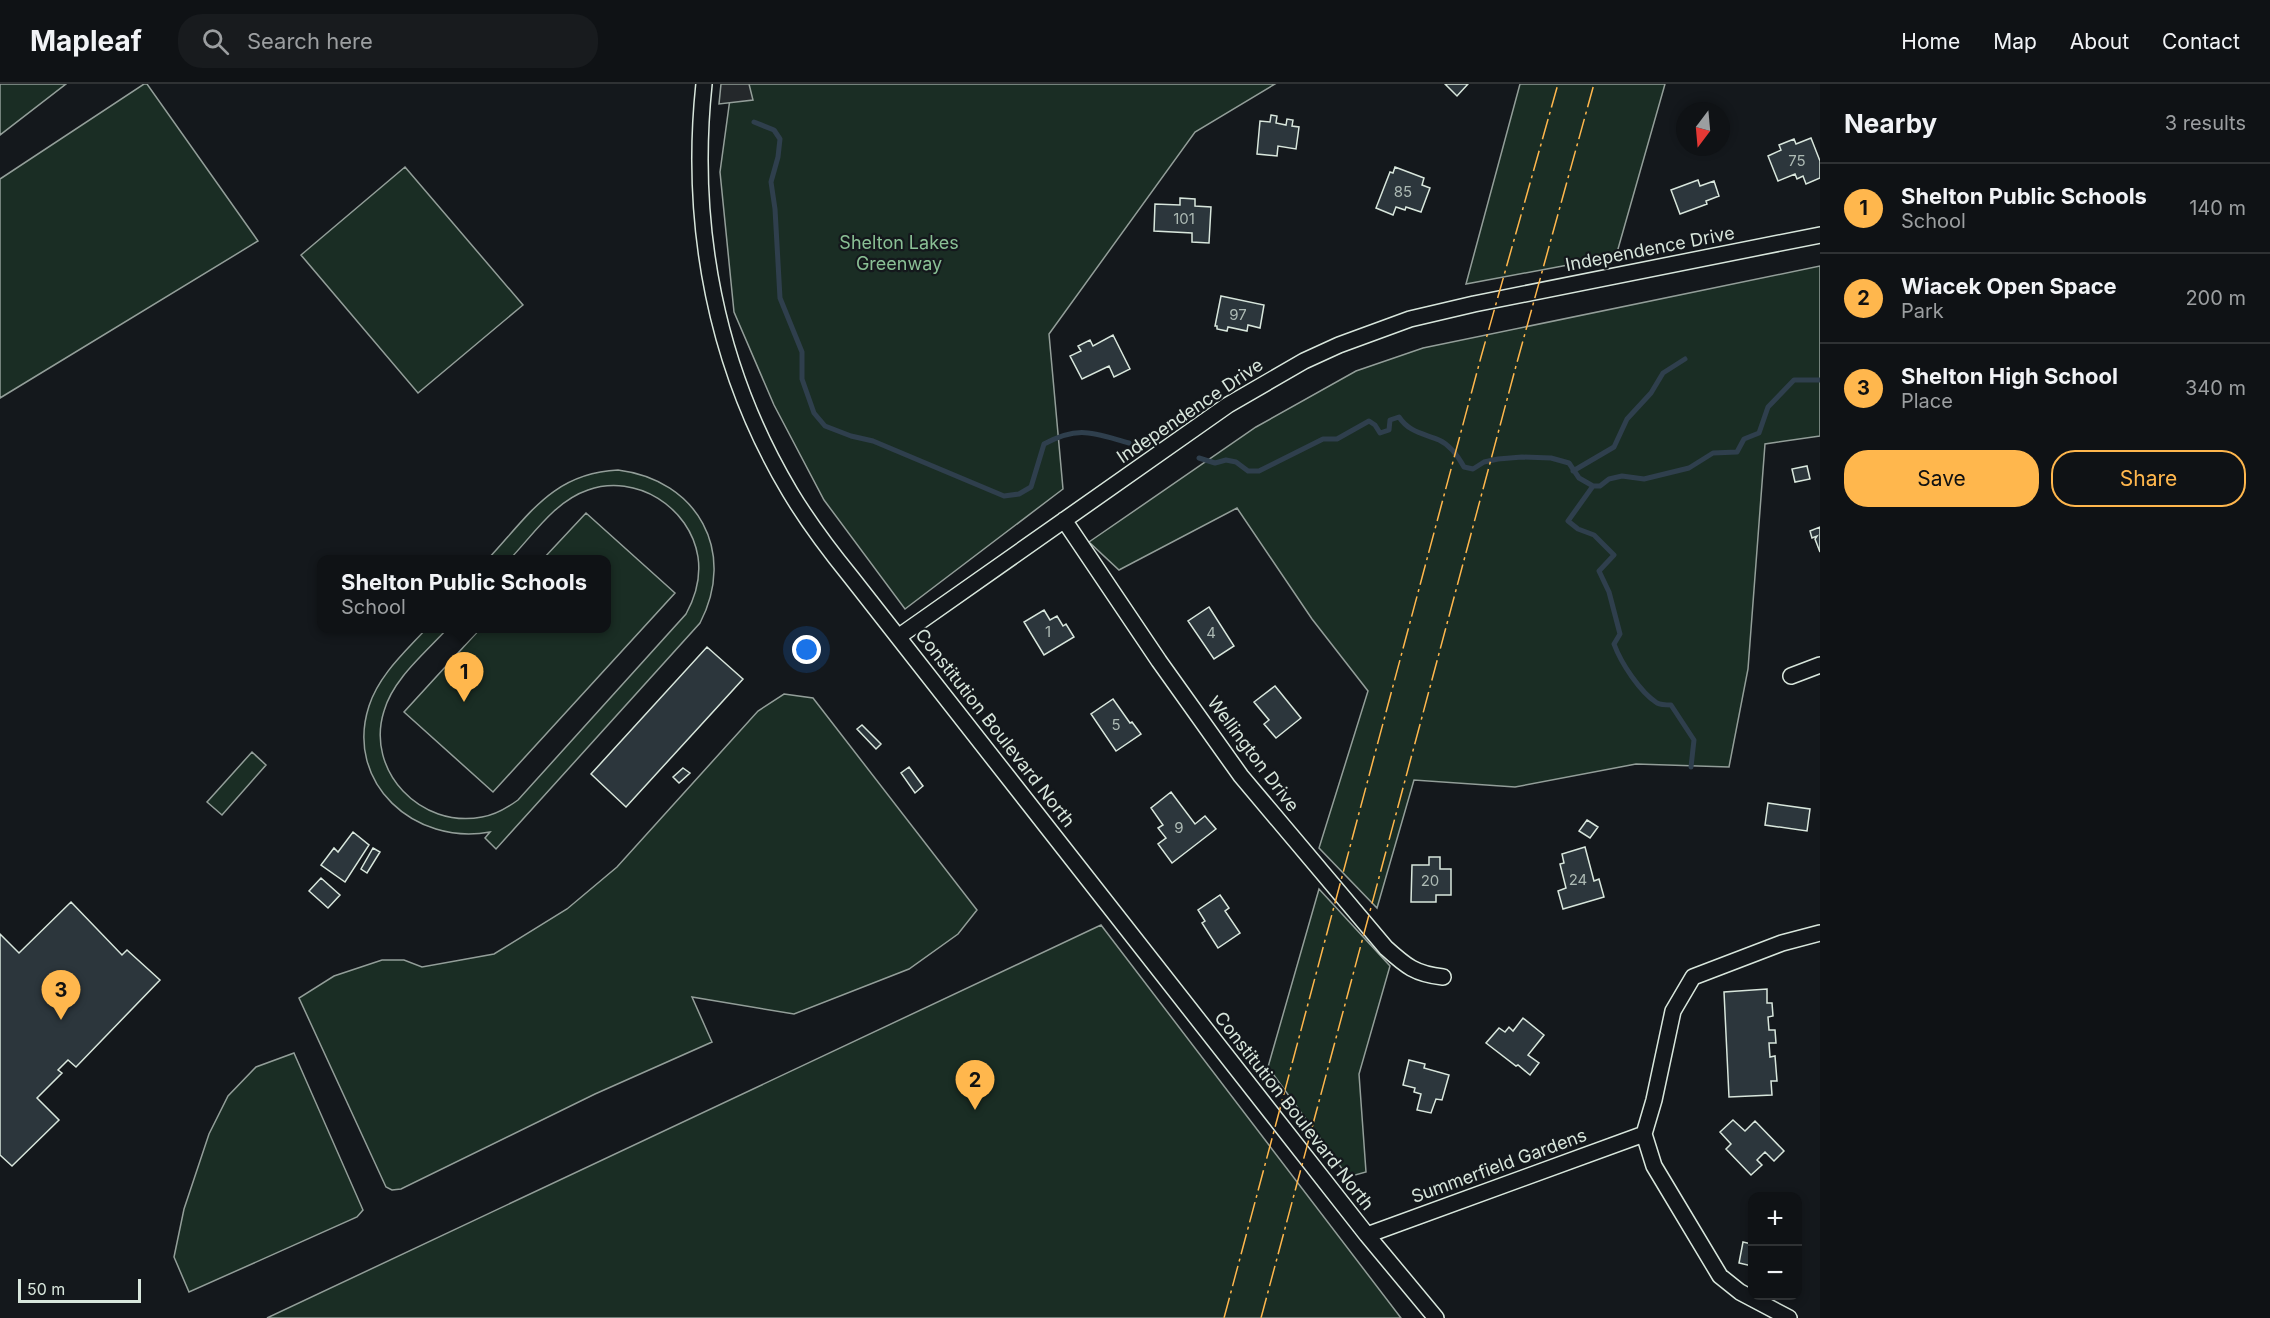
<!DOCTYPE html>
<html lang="en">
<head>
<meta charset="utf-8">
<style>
	:root { --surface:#0f1215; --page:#181b1e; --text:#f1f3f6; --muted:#9b9ea0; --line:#2f3234; --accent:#ffb74d }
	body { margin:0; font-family:Inter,sans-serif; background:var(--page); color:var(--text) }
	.controls { position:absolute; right:18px; bottom:18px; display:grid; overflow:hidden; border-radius:12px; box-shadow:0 3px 9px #0003 }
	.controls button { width:54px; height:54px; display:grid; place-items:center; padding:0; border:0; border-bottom:2px solid var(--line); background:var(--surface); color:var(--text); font:30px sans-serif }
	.compass { position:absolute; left:1676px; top:18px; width:54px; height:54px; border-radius:50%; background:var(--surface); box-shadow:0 3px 9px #0003; rotate:196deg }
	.scale { position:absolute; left:18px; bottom:15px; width:123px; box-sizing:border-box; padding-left:6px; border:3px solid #d8e6dc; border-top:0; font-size:16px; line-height:21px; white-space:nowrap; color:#d8e6dc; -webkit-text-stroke:4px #14181c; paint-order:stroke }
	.you { position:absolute; left:807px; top:566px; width:21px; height:21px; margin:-15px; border:4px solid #fff; border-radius:50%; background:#1a73e8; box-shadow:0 0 0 9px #1a73e833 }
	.badge { display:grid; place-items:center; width:39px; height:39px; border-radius:50%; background:var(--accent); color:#111; font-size:20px; font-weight:700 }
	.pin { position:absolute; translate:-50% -50px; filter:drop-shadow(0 2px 3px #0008) }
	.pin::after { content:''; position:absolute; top:32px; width:21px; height:18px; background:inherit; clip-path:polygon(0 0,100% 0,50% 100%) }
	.popup { position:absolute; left:317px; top:471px; width:294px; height:78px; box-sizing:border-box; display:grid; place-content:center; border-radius:12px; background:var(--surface); filter:drop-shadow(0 2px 4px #0005); font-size:20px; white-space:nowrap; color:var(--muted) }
	.popup b { font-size:22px; color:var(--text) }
	.popup::after { content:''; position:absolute; left:50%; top:100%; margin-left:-12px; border:12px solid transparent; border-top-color:var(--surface) }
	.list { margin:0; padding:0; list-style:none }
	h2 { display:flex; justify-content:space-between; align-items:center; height:78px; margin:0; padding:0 24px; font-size:26px }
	h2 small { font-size:20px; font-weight:400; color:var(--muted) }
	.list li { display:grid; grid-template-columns:39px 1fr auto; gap:18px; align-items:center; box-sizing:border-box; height:90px; padding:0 24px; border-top:2px solid var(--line) }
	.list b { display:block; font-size:22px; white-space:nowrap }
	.list p { margin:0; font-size:20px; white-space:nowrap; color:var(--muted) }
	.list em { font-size:20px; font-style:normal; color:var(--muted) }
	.actions { display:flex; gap:12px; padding:18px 24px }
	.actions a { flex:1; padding:14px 0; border:2px solid var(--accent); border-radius:24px; text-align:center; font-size:21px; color:var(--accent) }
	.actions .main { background:var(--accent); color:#111 }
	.icon { flex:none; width:33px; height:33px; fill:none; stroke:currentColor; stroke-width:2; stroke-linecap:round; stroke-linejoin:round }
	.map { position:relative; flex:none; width:1820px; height:1234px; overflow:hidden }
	header { display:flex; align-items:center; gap:36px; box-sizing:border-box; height:84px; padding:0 30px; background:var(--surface); border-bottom:2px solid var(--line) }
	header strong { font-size:28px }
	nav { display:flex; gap:33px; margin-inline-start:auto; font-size:21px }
	.search { width:420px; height:54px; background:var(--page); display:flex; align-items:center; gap:15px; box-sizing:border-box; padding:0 21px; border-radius:24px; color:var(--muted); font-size:22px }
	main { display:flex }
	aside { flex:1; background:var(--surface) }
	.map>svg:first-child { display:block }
</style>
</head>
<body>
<header>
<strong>Mapleaf</strong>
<div class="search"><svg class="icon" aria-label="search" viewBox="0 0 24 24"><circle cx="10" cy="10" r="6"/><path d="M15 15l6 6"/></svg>Search here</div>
<nav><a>Home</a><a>Map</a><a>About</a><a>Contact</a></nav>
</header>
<main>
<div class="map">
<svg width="1820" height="1234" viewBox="0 0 1820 1234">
	<rect width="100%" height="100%" fill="#14181c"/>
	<path fill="#1a2d24" stroke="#939e99" stroke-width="1.5" d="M0 0H66L0 51Z
		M144 0H147L258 157 0 314V95Z
		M732 0H1275L1195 48 1049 250 1063 405 905 525 824 416 774 321 734 228 720 88Z
		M1520 0H1665L1616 172 1466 200Z
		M405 83 523 221 418 309 301 171Z
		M1820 182V352L1765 360 1748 585 1729 683 1636 680 1515 703 1414 696 1377 824 1319 764 1368 607 1312 535 1237 424 1119 486 1089 458 1256 343 1356 287 1423 264Z
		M618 386C698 396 737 468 700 539L496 765 485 754 490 748C415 762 344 699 369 622 379 591 405 568 426 545H447C425 569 393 595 384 627 365 687 421 745 482 733 496 731 507 724 518 716L686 530C696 512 701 494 698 473 690 423 636 389 588 406 555 417 533 451 510 475H488C529 431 553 389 618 386Z
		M586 429 675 509 493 708 404 628 480 545 606 544V476L543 475Z
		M784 610 813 614 977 826 958 850 909 885 794 930 692 913 712 958 595 1010 401 1105 392 1106 386 1103 299 914 334 892 382 876H404L422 883 494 870 567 825 617 783 758 627Z
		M252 668 266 681 222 731 207 718Z
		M1319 805 1390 882 1359 990 1366 1088 1348 1093 1268 983Z
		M1101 841 1401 1234H267Z
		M294 969 363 1126 357 1133 189 1208 174 1173 184 1125 209 1050 228 1012 256 983Z"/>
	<path fill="#24282b" stroke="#939e99" stroke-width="1.5" d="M721 0H749L753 16 719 20Z"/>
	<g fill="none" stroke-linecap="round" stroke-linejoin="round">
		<path stroke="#2f3f4d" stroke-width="5" d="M754 38 774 46 780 55 778 73 771 98 775 125 780 214 802 268V295L814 329 825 342 851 352 873 357 1004 412 1019 410 1031 403 1044 360C1079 341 1093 349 1129 359
			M1199 374 1215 379 1226 376 1236 378 1248 387H1259L1323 355H1337L1369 337 1375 341 1380 349 1389 346 1390 336 1399 333C1409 348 1422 349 1439 356 1450 361 1458 372 1464 383L1473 385 1484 378 1498 375 1522 373 1551 374 1569 379 1579 394 1593 402H1600L1609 395 1622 392 1644 395 1689 384 1713 369 1737 368 1744 355 1759 349 1768 323 1794 296H1820
			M1573 387 1614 363 1627 335 1651 309 1663 289 1685 275
			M1593 402 1568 437 1578 445 1594 451 1614 471 1599 487 1609 508 1620 550 1614 560C1621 579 1640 608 1657 619 1661 621 1667 621 1671 621L1694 656 1691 683"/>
	</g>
	<path fill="#2c363c" stroke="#d8e6dc" stroke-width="1.5" d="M1445 0H1468L1457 12Z
		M1271 31 1277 32 1276 39 1286 41 1287 35 1293 36 1292 42 1299 43 1296 65 1278 62 1277 72 1257 70 1260 37 1270 38Z
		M1811 54 1820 77V94L1806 100 1803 92 1797 95 1795 90 1778 97 1768 72 1781 66 1779 61 1794 55 1796 60Z
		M1395 83 1424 94 1422 101 1430 104 1421 128 1406 123 1405 126 1396 123 1393 131 1376 124 1390 88 1393 89Z
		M1698 96 1700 102 1714 97 1719 112 1706 117 1707 120 1680 130 1671 106Z
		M1180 114 1195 115V122L1211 123 1209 159 1192 158V149L1154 147 1155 120 1180 121Z
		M1221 212 1264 221 1260 244 1248 241 1247 247 1228 243 1227 247 1217 245V242H1215Z
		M1113 251 1130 285 1114 293 1109 282 1082 295 1070 272 1081 267 1078 262 1090 256 1093 262Z
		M1807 382 1810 395 1795 398 1792 385Z
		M1820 443V468L1815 455 1817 452 1812 454 1810 447Z
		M1209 523 1234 562 1214 575 1188 537Z
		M1044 526 1050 536 1057 532 1063 542 1066 540 1074 553 1044 571 1024 538Z
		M707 563 743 595 626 723 591 690Z
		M1275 602 1301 634 1276 654 1264 640 1269 636 1254 618Z
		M1113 615 1130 639 1132 638 1141 650 1116 667 1091 630Z
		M862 641 881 660 876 665 857 645Z
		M909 683 923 702 915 709 901 689Z
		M683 684 690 689 679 699 673 693Z
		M1171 708 1195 740 1205 732 1216 745 1172 779 1158 760 1166 754 1158 744 1163 741 1151 724Z
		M1768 719 1810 725 1807 747 1765 741Z
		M1587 736 1598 743 1590 754 1579 747Z
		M353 748 369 761 345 798 321 781 334 764 338 768Z
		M1585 763 1594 797 1599 795 1604 813 1563 825 1558 807 1566 804 1560 780 1564 779 1562 770Z
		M373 764 380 768 367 789 361 785Z
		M1429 773H1440V785H1451V811H1436V818H1411L1412 781H1429Z
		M321 794 340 811 328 824 309 807Z
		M1220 811 1229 824 1225 827 1240 849 1218 864 1202 839 1205 837 1198 826Z
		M71 818 122 871 127 866 160 896 76 983 68 976 58 986 62 989 37 1014 59 1036 12 1082 0 1071V850L19 869Z
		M1767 905V919H1772L1773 932 1768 933 1769 946H1775L1776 959H1769L1770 973 1775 972 1777 997H1771L1772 1011 1729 1013 1724 908Z
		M1523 934 1544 951 1528 971 1539 979 1530 991 1518 981 1516 982 1486 959 1499 944 1505 948 1509 943 1513 947Z
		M1409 976 1425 980 1424 984 1449 991 1442 1016 1436 1015 1431 1029 1417 1026 1421 1010 1414 1008 1415 1004 1403 1001Z
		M1733 1036 1745 1047 1755 1037 1784 1067 1774 1077 1765 1068 1757 1076 1762 1081 1751 1091 1726 1065 1731 1060 1720 1048Z
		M1743 1158 1752 1160V1182L1739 1179Z"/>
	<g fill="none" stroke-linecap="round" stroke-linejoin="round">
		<defs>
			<path id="minor" d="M704 0C689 142 716 284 790 408 808 438 829 466 851 493L1367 1151 1436 1234
				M1064 436 1159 577 1241 692 1386 864C1406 882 1415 890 1443 893
				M898 553 1228 321 1304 277 1339 261 1410 235 1474 220 1820 151
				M1791 592 1820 581
				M1367 1151 1644 1050
				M1789 1234 1740 1208 1720 1192 1654 1082 1644 1050 1654 1016 1673 927 1693 893 1782 859 1820 849"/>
		</defs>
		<use href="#minor" stroke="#d8e6dc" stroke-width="18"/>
		<use href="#minor" stroke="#14181c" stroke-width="15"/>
		<path stroke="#ffb74d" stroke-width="1.5" stroke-dasharray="21 4.5 3 4.5" stroke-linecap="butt" d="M1224 1234 1481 273 1558 0
			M1261 1234 1516 282 1594 0"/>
	</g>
	<g text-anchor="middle" stroke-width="4.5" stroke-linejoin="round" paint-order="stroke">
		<g font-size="15" fill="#adbab4">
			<text x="1797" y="82">75</text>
			<text x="1403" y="113">85</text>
			<text x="1184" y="140">101</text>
			<text x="1238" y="236">97</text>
			<text x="1048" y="553">1</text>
			<text x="1211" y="554">4</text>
			<text x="1116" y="646">5</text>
			<text x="1179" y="749">9</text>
			<text x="1578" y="801">24</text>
			<text x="1430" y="802">20</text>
		</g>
		<g font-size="18" fill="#8ac095" stroke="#14181c">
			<text x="899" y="165">Shelton Lakes<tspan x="899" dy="21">Greenway</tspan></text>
		</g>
		<g font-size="18" fill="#d8e6dc" stroke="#14181c">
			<text transform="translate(1650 165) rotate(-11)" y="6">Independence Drive</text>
			<text transform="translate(1190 327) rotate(-34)" y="6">Independence Drive</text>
			<text transform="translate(995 644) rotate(52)" y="6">Constitution Boulevard North</text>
			<text transform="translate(1253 670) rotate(53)" y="6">Wellington Drive</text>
			<text transform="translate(1294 1027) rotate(52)" y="6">Constitution Boulevard North</text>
			<text transform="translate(1499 1082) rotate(-20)" y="6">Summerfield Gardens</text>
		</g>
	</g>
</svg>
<div class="controls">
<button>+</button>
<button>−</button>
</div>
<svg class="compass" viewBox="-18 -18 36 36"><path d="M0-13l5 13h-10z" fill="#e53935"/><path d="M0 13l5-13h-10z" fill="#9b9ea0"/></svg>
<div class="scale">50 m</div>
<div class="you"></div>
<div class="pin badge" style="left:464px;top:618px">1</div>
<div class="popup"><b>Shelton Public Schools</b>School</div>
<div class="pin badge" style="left:975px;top:1026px">2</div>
<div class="pin badge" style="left:61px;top:936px">3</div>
</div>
<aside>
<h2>Nearby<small>3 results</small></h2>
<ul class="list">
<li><span class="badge">1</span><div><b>Shelton Public Schools</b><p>School</p></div><em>140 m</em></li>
<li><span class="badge">2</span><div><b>Wiacek Open Space</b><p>Park</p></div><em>200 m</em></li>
<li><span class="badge">3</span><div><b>Shelton High School</b><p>Place</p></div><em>340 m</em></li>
</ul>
<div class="actions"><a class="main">Save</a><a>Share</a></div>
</aside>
</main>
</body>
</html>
